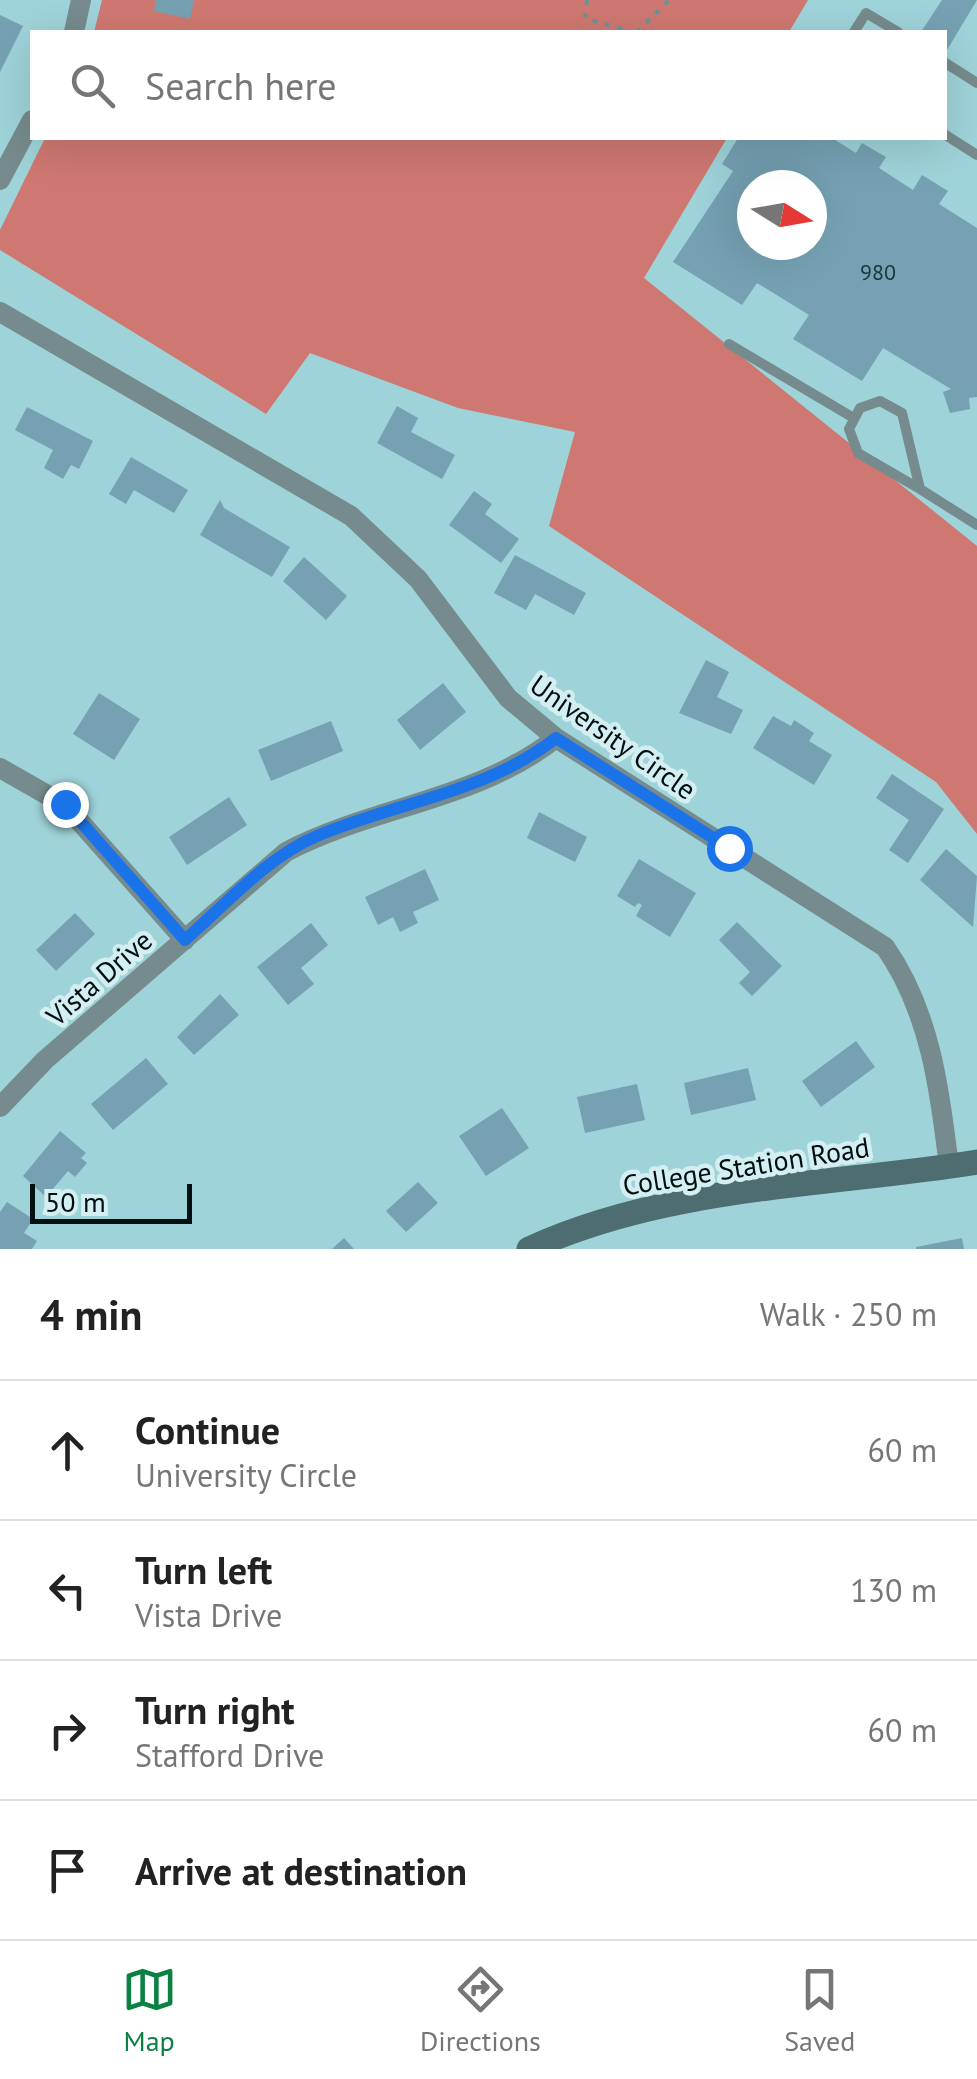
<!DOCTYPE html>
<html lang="en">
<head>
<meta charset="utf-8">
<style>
	:root { --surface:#fff; --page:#f2f2f2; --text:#222; --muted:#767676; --line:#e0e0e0; --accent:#0b8043 }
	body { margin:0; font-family:"PT Sans",sans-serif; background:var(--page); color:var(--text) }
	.compass { position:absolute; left:737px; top:170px; width:90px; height:90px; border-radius:50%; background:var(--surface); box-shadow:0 10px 40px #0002; rotate:101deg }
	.scale { position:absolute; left:30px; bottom:25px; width:162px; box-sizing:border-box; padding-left:10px; border:5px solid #001012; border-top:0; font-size:28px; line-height:35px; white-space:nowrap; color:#001012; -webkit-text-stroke:8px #d4eef1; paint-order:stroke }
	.stop { position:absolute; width:30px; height:30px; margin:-22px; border:8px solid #1a73e8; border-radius:50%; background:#fff }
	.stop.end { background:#1a73e8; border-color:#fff; box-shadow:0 2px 10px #0008 }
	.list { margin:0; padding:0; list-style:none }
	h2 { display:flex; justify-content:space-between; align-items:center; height:130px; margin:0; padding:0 40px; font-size:42px }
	h2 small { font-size:32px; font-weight:400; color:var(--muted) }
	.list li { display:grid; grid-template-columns:65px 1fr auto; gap:30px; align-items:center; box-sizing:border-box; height:140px; padding:0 40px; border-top:2px solid var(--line) }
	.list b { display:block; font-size:38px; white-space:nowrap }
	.list p { margin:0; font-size:32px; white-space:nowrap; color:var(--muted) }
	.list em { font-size:32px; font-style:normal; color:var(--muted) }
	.icon { flex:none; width:55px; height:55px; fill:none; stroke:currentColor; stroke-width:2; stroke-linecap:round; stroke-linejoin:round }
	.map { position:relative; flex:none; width:977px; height:1249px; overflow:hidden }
	.search { position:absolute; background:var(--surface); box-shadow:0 10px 40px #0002; left:30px; right:30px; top:30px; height:110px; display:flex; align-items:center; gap:25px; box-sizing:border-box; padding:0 35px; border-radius:0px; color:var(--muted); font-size:38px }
	.sheet { height:690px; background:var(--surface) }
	nav { display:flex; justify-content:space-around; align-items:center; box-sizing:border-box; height:140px; border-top:2px solid var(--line); background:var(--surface); font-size:28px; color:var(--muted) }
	nav a { display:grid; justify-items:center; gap:5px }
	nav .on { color:var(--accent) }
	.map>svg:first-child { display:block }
</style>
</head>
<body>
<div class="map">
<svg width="977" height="1249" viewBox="0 0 977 1249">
	<rect width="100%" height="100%" fill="#9ed3d9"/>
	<path fill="#ce7871" d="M102 0H808L789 32H94Z
		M45 138H727L644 278 977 546V834L936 782 549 526 575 432 458 408 310 353 266 414 0 250V230Z"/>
	<path fill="#75a1b3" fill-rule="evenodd" d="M156 0H194L190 19 154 11Z
		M942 0H977L947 50 944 32H921Z
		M0 15 23 26 0 72Z
		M738 138H832L856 153 862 143 886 157 879 168 913 190 922 175 948 191 939 204 977 228V397L969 398 970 409 950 413 943 392 951 389 883 348 862 381 793 339 809 315 757 283 742 305 673 262 733 171 722 164ZM752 185H812V245H752Z
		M397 406 418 418 411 432 455 455 442 479 377 443Z
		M27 407 93 441 79 469 71 465 63 479 44 468 53 450 15 430Z
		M131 457 188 490 174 513 134 490 126 504 109 494Z
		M474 491 492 504 485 514 519 539 501 563 449 525Z
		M220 500 224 508 290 547 272 577 200 535Z
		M515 555 586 593 574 615 535 594 526 610 494 593Z
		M304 557 347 596 326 620 283 581Z
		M706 660 729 672 717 697 743 710 731 734 679 713Z
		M443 683 466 712 420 750 397 720Z
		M99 693 140 719 114 760 73 734Z
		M773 716 791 726 794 720 814 733 809 741 832 755 814 785 753 748Z
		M331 721 343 751 271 781 258 750Z
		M892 774 944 809 908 863 889 850 909 820 876 798Z
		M229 797 247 825 187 865 169 837Z
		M539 812 587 837 575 862 527 838Z
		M946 849 977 876 973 927 920 880Z
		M639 859 696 893 670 937 636 916 642 905 638 903 635 907 617 896Z
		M425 869 439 900 413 912 418 923 400 932 393 917 378 925 365 897Z
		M75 913 95 934 56 971 36 950Z
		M737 922 782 966 752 996 739 983 750 972 719 940Z
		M311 923 328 945 301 968 314 984 288 1005 257 967Z
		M220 994 239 1015 194 1055 177 1037Z
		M856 1041 875 1067 821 1107 802 1081Z
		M146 1058 168 1084 113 1130 91 1104Z
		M748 1068 756 1100 691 1115 684 1083Z
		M637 1084 645 1120 585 1133 577 1097Z
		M502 1108 529 1148 486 1176 459 1136Z
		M60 1131 86 1153 81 1158 87 1163 75 1177 68 1171 46 1197 23 1176Z
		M418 1182 438 1203 406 1232 386 1211Z
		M7 1202 33 1219 24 1233 37 1241 32 1249H0V1212Z
		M344 1238 354 1249H332Z
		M962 1238 964 1249H916V1247Z"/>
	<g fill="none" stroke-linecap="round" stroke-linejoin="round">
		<path stroke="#6a9398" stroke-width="4" stroke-dasharray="5 8" stroke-linecap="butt" d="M587 0 585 18 632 32
			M637 32 669 0"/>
		<path stroke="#768b8d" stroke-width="10" d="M854 32 866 13 898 32
			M944 62 977 83
			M944 134 977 155
			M729 344 852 417
			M920 489 858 453 849 429 860 408 880 401 902 413 920 489 977 525"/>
		<path stroke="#768b8d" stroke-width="20" d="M74 32 81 0
			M0 180 32 120
			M0 312 351 516 418 579 508 698 556 738 885 947C930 1011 940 1090 949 1167
			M0 768 65 805 185 940
			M0 1107 45 1060 286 852C373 806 478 800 556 738"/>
		<path stroke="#4e6d71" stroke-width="25" d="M529 1249C668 1185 828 1186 977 1162"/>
	</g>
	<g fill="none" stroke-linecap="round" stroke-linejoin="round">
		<path stroke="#1a73e8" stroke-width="12" d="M65 804 185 940C225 905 267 857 317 836 397 802 486 793 556 738L729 848"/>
	</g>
	<g text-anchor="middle" stroke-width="9" stroke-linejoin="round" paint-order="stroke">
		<g font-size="22" fill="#1d343a">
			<text x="878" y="280">980</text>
		</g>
		<g font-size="28" fill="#001012" stroke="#d4eef1">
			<text transform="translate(613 737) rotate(35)" y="10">University Circle</text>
			<text transform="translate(99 978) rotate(-41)" y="10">Vista Drive</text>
			<text transform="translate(746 1166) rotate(-9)" y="10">College Station Road</text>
		</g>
	</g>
</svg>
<svg class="compass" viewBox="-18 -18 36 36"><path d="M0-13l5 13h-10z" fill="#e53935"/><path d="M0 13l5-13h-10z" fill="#767676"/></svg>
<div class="scale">50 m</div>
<div class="stop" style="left:729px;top:848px"></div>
<div class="stop end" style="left:65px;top:804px"></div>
<div class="search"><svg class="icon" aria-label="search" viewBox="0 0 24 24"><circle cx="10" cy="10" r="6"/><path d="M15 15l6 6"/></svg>Search here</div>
</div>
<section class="sheet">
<h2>4 min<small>Walk · 250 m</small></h2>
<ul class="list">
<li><svg class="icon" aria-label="ahead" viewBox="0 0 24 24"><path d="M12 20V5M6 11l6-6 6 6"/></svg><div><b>Continue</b><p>University Circle</p></div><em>60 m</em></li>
<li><svg class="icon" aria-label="left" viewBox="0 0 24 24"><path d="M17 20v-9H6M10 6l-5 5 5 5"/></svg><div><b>Turn left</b><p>Vista Drive</p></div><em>130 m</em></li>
<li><svg class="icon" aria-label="right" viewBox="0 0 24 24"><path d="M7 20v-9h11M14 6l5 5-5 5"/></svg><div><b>Turn right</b><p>Stafford Drive</p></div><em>60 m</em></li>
<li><svg class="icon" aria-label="arrive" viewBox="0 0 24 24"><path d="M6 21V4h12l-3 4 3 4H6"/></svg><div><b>Arrive at destination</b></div></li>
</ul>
</section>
<nav>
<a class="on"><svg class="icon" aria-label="map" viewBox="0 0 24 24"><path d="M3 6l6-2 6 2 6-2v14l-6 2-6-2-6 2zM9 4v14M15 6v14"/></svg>Map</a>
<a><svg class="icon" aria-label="directions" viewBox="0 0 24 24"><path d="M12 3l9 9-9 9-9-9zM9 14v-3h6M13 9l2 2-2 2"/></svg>Directions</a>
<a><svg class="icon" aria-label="saved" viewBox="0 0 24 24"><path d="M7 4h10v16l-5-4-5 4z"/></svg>Saved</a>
</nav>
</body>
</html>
